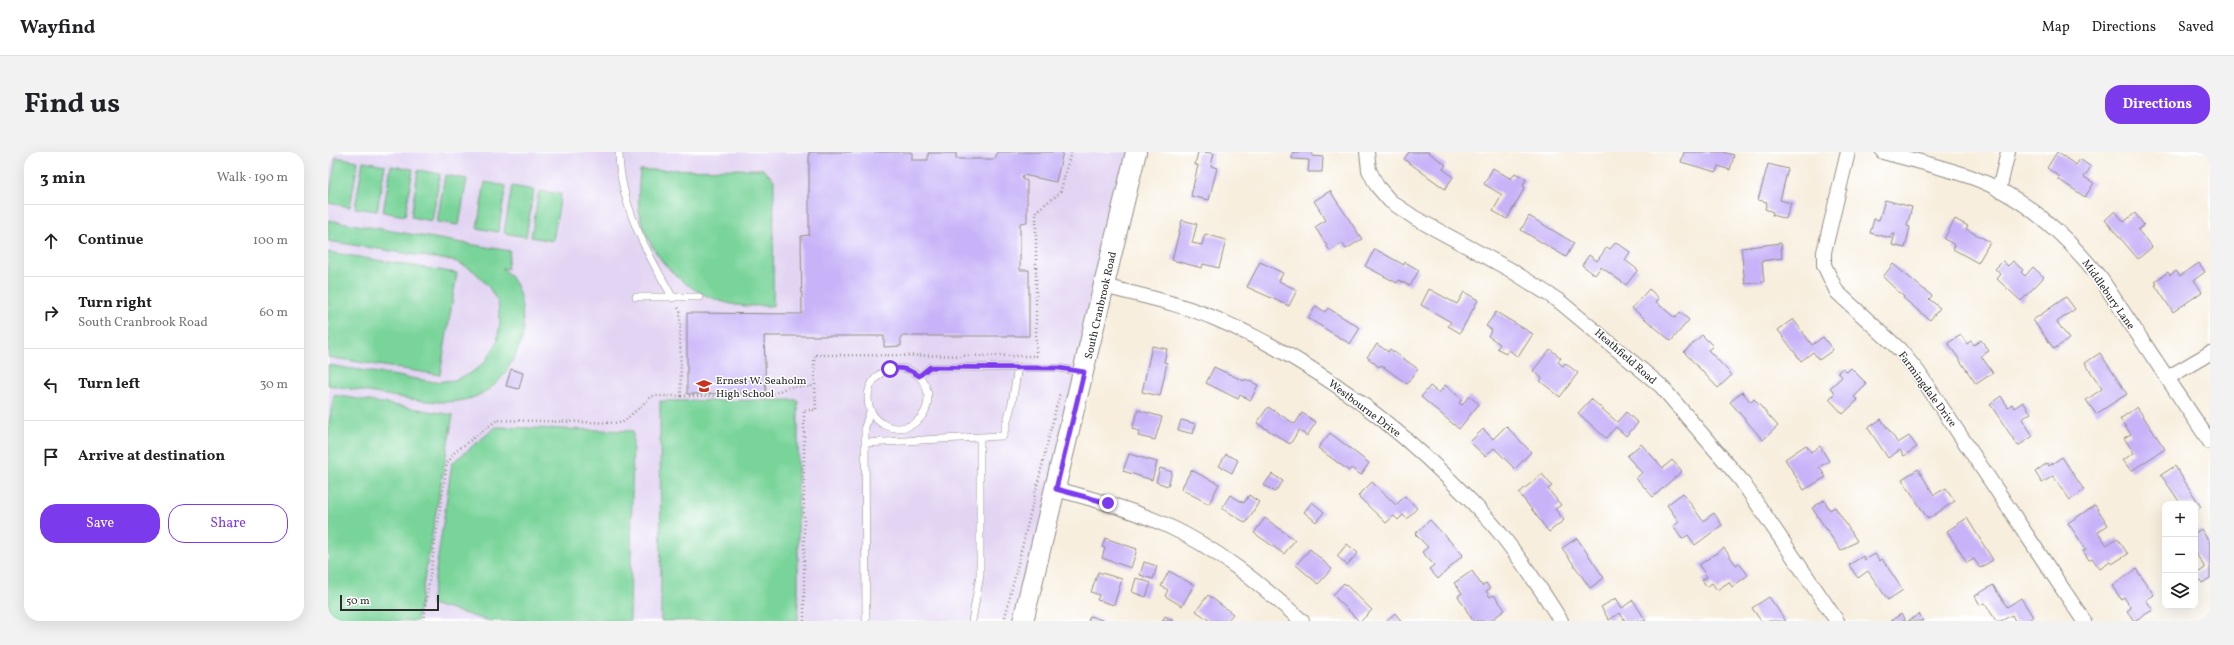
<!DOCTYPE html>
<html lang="en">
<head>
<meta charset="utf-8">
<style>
	:root { --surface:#fff; --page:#f2f2f2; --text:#202124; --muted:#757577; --line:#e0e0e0; --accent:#7c3aed }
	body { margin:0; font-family:Vollkorn,serif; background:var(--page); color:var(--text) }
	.controls { position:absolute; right:12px; bottom:12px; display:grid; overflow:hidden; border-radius:8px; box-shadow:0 4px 16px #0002 }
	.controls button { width:36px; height:36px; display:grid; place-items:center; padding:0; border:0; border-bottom:1px solid var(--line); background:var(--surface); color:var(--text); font:20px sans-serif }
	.scale { position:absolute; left:12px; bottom:10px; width:99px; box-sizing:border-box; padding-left:4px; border:2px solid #2b2b2b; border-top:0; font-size:11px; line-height:14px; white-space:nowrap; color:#2b2b2b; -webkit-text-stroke:3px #fff; paint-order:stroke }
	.stop { position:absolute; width:12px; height:12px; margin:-9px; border:3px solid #7c3aed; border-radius:50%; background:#fff }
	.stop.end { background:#7c3aed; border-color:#fff; box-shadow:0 1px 4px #0008 }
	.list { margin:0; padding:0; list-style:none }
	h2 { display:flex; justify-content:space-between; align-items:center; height:52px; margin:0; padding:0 16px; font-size:17px }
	h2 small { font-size:13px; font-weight:400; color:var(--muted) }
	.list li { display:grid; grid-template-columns:26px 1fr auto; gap:12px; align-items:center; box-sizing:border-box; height:72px; padding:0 16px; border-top:1px solid var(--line) }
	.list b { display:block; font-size:15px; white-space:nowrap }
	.list p { margin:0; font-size:13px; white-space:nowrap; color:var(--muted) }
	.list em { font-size:13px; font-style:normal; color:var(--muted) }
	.actions { display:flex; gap:8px; padding:12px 16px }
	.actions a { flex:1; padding:9px 0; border:1px solid var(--accent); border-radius:16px; text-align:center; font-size:14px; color:var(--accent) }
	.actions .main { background:var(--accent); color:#fff }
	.icon { flex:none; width:22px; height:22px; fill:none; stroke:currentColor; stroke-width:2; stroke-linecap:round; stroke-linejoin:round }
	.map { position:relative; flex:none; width:1882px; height:469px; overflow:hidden; border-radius:16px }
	header { display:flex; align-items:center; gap:24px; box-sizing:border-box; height:56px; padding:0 20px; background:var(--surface); border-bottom:1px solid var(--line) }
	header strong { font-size:19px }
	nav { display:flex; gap:22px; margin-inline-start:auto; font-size:14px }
	.intro { display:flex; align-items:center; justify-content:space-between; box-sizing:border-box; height:96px; padding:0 24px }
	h1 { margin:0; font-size:28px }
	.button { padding:10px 18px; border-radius:16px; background:var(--accent); color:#fff; font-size:14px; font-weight:700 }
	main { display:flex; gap:24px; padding:0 24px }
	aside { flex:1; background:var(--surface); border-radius:16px; box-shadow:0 4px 16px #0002 }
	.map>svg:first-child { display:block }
</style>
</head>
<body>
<header>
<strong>Wayfind</strong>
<nav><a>Map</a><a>Directions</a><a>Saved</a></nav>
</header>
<div class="intro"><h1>Find us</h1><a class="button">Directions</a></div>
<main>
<aside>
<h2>3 min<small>Walk · 190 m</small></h2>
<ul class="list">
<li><svg class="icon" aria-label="ahead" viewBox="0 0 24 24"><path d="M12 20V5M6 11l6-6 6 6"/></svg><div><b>Continue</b></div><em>100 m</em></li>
<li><svg class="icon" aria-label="right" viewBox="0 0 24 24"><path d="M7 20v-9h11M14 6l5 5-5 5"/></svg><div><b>Turn right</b><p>South Cranbrook Road</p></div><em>60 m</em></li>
<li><svg class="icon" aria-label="left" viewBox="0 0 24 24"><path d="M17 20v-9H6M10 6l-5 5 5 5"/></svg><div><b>Turn left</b></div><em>30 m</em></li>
<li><svg class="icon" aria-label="arrive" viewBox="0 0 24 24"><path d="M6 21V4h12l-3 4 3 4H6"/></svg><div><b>Arrive at destination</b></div></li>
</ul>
<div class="actions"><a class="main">Save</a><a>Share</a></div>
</aside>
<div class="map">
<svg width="1882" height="469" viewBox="0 0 1882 469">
	<rect width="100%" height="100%" fill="#fff"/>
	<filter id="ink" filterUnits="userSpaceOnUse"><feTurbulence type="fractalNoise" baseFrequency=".025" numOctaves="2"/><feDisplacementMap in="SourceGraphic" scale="8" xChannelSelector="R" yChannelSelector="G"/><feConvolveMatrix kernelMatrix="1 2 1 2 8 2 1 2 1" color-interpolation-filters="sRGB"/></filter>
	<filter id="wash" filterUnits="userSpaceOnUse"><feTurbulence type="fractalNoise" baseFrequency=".012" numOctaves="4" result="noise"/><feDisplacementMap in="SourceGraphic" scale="16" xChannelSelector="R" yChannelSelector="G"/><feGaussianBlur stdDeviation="0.9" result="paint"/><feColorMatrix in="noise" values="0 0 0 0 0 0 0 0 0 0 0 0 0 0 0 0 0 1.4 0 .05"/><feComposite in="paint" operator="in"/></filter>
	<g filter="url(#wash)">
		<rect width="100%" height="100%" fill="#f7eedd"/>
		<path fill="#e2d4f3" d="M0 0H809L696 469H0Z"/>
		<path fill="#79d49a" stroke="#528062" d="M8 5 30 9 22 55 0 51Z
			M35 9 57 13 49 59 27 56Z
			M63 14 85 17 77 64 55 60Z
			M435 17 446 28 445 154C433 153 419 155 408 153 361 144 324 111 312 64 309 49 311 33 312 18Z
			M90 18 112 22 104 69 83 65Z
			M117 23 139 27 131 73 109 70Z
			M157 30 178 34 170 80 149 76Z
			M184 34 206 38 198 85 176 81Z
			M211 39 233 42 225 89 203 85Z
			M0 68 182 99 179 117 174 116C193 132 195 153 195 177 195 190 188 202 182 213 155 261 108 251 63 244 42 240 21 237 0 233V213L107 230 126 228 143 221 157 210 169 191 172 170 170 150 160 134 146 119 137 114 126 109 0 89Z
			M0 100 129 121 112 223 0 205Z
			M6 243 125 263 89 469H0V276Z
			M470 248V469H333L332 249Z
			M168 275 305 279 302 469H162L103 452 124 311Z"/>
		<g id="blocks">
			<path fill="#c7b3f8" d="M481 0H584V8H600V1H628V7H667L669 0H735L728 30 695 23 694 27 699 29V70L692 71V118H701V184H573V194L556 195V184H436L438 241 359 242V161L474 162 473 84 481 83Z
				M870 0 886 1 883 14 889 16 881 48 863 44 870 13H867Z
				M965 0H984V4L995 5 994 20H980L981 8 964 7Z
				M1081 0H1100L1118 13 1115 17 1125 25 1117 37 1076 7Z
				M1356 0H1395L1406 3 1402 18 1390 14 1388 20 1353 10Z
				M1729 0 1748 13 1752 7 1763 15 1756 25 1766 31 1757 45 1730 27 1732 25 1719 16Z
				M1440 12 1460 17 1452 48 1463 51 1458 67 1444 63 1445 60 1437 57 1439 50 1430 48Z
				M1165 16 1183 27 1187 21 1198 27 1195 34 1197 35 1179 67 1165 59 1174 43 1156 32Z
				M1002 39 1034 87 1018 97 1014 91 1002 99 987 75 998 68 986 49Z
				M1557 48 1584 55 1579 74 1582 75 1577 96 1564 93 1567 82H1564L1563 86 1542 81 1546 67 1551 68Z
				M1787 59 1796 70 1807 61 1816 73 1810 78 1824 95 1810 107 1777 68Z
				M1201 64 1246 91 1238 105 1193 78Z
				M1627 67 1640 74 1638 77 1662 90 1650 111 1625 97 1627 93 1616 87Z
				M854 68 869 72 864 91 874 93 877 82 898 88 891 116 875 112 874 116 844 108Z
				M1288 90 1302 100 1297 108 1310 118 1298 133 1273 115 1267 123 1254 113 1261 103 1269 109 1279 95 1282 97Z
				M1453 91 1454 106 1434 109 1436 130 1417 132 1413 96Z
				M1047 97 1076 113 1077 110 1091 118 1082 134 1071 128 1069 131 1037 114Z
				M1675 109 1680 114 1685 109 1695 118 1693 120 1697 124 1705 115 1716 125 1693 149 1669 127 1673 122 1667 117Z
				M932 110 955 121 951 129 969 138 961 154 919 135Z
				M1871 111 1877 120 1866 128 1874 140 1845 160 1827 133 1829 132 1827 129 1840 120 1842 123 1848 119 1852 124Z
				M1565 112 1604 144 1601 147 1612 156 1602 168 1575 146 1576 145 1555 125Z
				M1101 137 1129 152 1136 140 1150 148 1132 181 1120 174 1123 170 1093 153Z
				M1321 137 1331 146 1328 150 1347 166 1352 160 1361 168 1343 189 1304 156Z
				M1738 145 1747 157 1729 170 1741 187 1726 197 1705 168Z
				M988 154 997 160 1000 156 1032 176 1022 192 980 166Z
				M1168 160 1205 182 1190 205 1181 198 1178 202 1169 196 1172 192 1160 184 1164 178 1158 174Z
				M1465 167 1484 193 1495 185 1505 198 1491 208 1485 200 1473 209 1450 178Z
				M1374 183 1385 194 1380 198 1404 223 1390 236 1356 200Z
				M1633 183 1639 192 1643 189 1646 193 1653 188 1661 199 1653 204 1665 221 1648 232 1620 191Z
				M1049 192 1060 200 1062 197 1090 217 1079 232 1053 213 1051 215 1039 205Z
				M824 194 839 197 836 210 839 211 832 244 814 240Z
				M1222 197 1233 206 1230 210 1235 214 1237 211 1250 221 1232 245 1212 229 1214 226 1205 219Z
				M1772 201 1799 242 1768 262 1758 248 1774 237 1757 211Z
				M886 215 916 229 917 227 930 233 923 248 912 243 910 247 878 231Z
				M1515 216 1519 220 1523 216 1539 232 1526 245 1530 248 1515 262 1501 247 1507 241 1502 236 1514 225 1510 220Z
				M183 217 195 221 191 237 178 234Z
				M1117 233 1134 247 1131 251 1134 253 1141 244 1151 252 1131 277 1093 245 1102 234 1111 241Z
				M1414 240 1423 250 1426 247 1450 274 1435 288 1402 250Z
				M1673 244 1680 255 1684 252 1686 256 1695 250 1703 261 1694 267 1705 284 1690 294 1662 252Z
				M1263 247 1289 270 1298 260 1310 271 1298 284 1288 275 1278 286 1250 261Z
				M940 255 967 272 974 261 988 270 979 284 971 278 962 292 929 271Z
				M1809 255 1837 297 1803 319 1795 308 1806 301 1796 286 1803 282 1792 267Z
				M810 258 834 265 827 288 810 284 812 279 804 277Z
				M1553 267 1570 291 1581 284 1589 295 1576 304 1572 298 1560 306 1540 276Z
				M853 268 868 272 865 282 850 278Z
				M1178 274 1203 300 1187 317 1166 296 1157 304 1142 290 1155 277 1165 287Z
				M1002 281 1041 311 1033 323 1023 316 1021 319 990 296Z
				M1313 292 1335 316 1344 308 1354 319 1325 345 1308 326 1314 321 1299 304Z
				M1478 293 1483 300 1492 294 1501 309 1491 315 1498 325 1476 338 1457 307Z
				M801 302 829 310 824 328 795 319Z
				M898 302 910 308 904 321 891 314Z
				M1734 305 1756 338 1742 348 1725 324 1714 331 1707 320 1719 311 1721 314Z
				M1847 314 1873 355 1867 359V352H1853L1833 323Z
				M832 316 844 320 840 334 828 330Z
				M1590 317 1606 343 1618 336 1627 349 1600 367 1574 327Z
				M863 318 891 332 881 352 853 337Z
				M944 322 955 329 947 340 936 333Z
				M1214 322 1224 334 1220 337 1233 353 1227 357 1236 368 1221 380 1191 341Z
				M1044 330 1068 353 1077 344 1089 356 1079 367 1075 363 1070 368 1066 364 1058 371 1030 344Z
				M1355 341 1375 369 1386 361 1394 373 1367 393 1360 383 1354 387 1345 374 1351 370 1339 353Z
				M902 343 916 351 921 343 931 350 918 371 894 356Z
				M1496 348 1502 358 1507 355 1529 389 1513 399 1484 356Z
				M984 350 996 360 988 370 976 360Z
				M1767 353 1780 373 1770 380 1779 393 1789 386 1800 402 1784 412 1782 410 1772 417 1764 406 1761 408 1755 399 1758 397 1740 371Z
				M937 366 967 388 956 402 926 381Z
				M1639 366 1665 408 1652 416 1646 407 1639 411 1619 379Z
				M1102 368 1135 403 1110 427 1101 417 1106 413 1094 400 1100 395 1087 382Z
				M1873 377 1882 391V426L1874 431 1868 422 1877 416 1867 400V381Z
				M777 386 809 397 803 416 774 406 777 396 774 395Z
				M1249 386 1276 426 1262 436 1234 396Z
				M1019 392 1030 401 1019 413 1009 404Z
				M1396 396 1408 413 1411 411 1420 423 1404 435 1401 430 1389 438 1384 431 1379 435 1374 428 1379 425 1371 413Z
				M982 397 1004 417 990 432 968 413Z
				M1547 402 1552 409 1554 407 1575 438 1560 448 1540 419 1530 426 1521 413 1535 404 1537 408Z
				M816 410 829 414 825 427 812 423Z
				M1808 417 1826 443 1818 448 1825 458 1806 469 1799 459 1803 456 1796 445 1793 447 1784 434Z
				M841 419 866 433 854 454 837 444 840 438 833 434Z
				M1144 419 1154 434 1158 431 1162 437 1158 439 1162 445 1166 443 1177 458 1162 469H1145L1130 444 1134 441 1126 431Z
				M770 420 794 427 786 453 769 448 771 443 763 440Z
				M808 426 823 431 818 445 804 440Z
				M1016 431 1044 458 1033 469H1031L1005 443Z
				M1665 433 1679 455 1693 446 1705 465 1699 469H1687L1684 463 1673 469H1668L1657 451 1652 453 1647 444Z
				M880 443 905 462 899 469H882L868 459Z
				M1441 445 1458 469H1433L1424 456Z
				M1288 446 1294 456 1305 448 1318 469H1297L1292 461 1281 468 1273 455Z
				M1067 461 1073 469H1058Z
				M1573 462 1578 469H1562Z
				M1591 462 1596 469H1580Z
				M762 464 777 469H760Z
				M837 464 846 469H834Z"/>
		</g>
	</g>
	<g filter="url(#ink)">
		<use href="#blocks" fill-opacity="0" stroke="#918c84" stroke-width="1"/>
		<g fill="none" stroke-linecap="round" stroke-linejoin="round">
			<defs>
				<path id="lane" d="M291 0C291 51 320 103 345 146
					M308 145H371
					M540 246a30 30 0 1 1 60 0a30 30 0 1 1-60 0Z
					M591 224 602 215 731 216 754 220
					M537 291 652 285
					M538 469 537 275 542 259
					M644 469 652 423V285L675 284 684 251 690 215"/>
				<path id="street" d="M1039 0 1041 18 1049 34 1062 49 1087 66 1181 117 1231 149 1333 234 1413 328 1509 469
					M1520 0 1496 100V113L1509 140 1572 198 1590 220 1756 469
					M1555 0C1584 8 1614 15 1643 25 1696 44 1739 84 1773 127L1882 290
					M1671 38 1680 0
					M776 134C813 144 850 151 886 166 974 203 1053 260 1121 327 1140 346 1159 364 1175 385 1196 412 1215 440 1233 469
					M1839 226 1882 201
					M728 337C765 347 802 357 838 373 889 396 932 432 974 469"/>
				<path id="secondary" d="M695 469 808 0"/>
			</defs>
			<use href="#lane" stroke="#918c84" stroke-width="8"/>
			<use href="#street" stroke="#918c84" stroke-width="16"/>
			<use href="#secondary" stroke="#918c84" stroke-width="22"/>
			<path stroke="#918c84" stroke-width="2.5" stroke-dasharray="1 3" stroke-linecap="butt" d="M353 244 443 243 460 235 487 234
				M95 469 119 312 127 300 169 268 294 271 324 244H353L352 160 349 153
				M476 469V258H488L486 203 708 204V59L732 41 743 0
				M676 469 732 240"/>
			<use href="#lane" stroke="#fff" stroke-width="7"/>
			<use href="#street" stroke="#fff" stroke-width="14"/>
			<use href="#secondary" stroke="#fff" stroke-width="20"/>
		</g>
	</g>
	<g fill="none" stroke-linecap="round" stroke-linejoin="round" filter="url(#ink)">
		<path stroke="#7c3aed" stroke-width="5" d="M562 217C574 215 581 217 591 224L602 215 731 216 756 220 728 337 780 351"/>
	</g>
	<defs>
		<symbol id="school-bare" viewBox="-9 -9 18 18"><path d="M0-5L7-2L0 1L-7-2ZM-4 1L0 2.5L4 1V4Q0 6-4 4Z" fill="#c8321e" stroke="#fff" stroke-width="2.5" paint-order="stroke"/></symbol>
	</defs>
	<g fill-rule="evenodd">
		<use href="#school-bare" x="365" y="223" width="22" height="22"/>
	</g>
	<g text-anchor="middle" stroke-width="3" stroke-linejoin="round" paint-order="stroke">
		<g font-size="11" fill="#2b2b2b" stroke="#fff">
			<text transform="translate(1781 142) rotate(55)" y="4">Middlebury Lane</text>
			<text transform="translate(772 153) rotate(-77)" y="4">South Cranbrook Road</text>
			<text transform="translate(1298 204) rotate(41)" y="4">Heathfield Road</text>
			<text transform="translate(1600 237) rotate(54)" y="4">Farmingdale Drive</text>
			<text transform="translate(1037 256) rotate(37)" y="4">Westbourne Drive</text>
		</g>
		<g font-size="11" fill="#2b2b2b" stroke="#fff" text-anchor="start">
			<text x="388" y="232">Ernest W. Seaholm<tspan x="388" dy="13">High School</tspan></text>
		</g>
	</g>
</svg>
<div class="controls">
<button>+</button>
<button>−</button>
<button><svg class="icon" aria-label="layers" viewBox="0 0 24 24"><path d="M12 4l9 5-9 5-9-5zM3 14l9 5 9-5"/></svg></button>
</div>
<div class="scale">50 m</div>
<div class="stop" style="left:562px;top:217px"></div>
<div class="stop end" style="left:780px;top:351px"></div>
</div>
</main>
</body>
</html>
